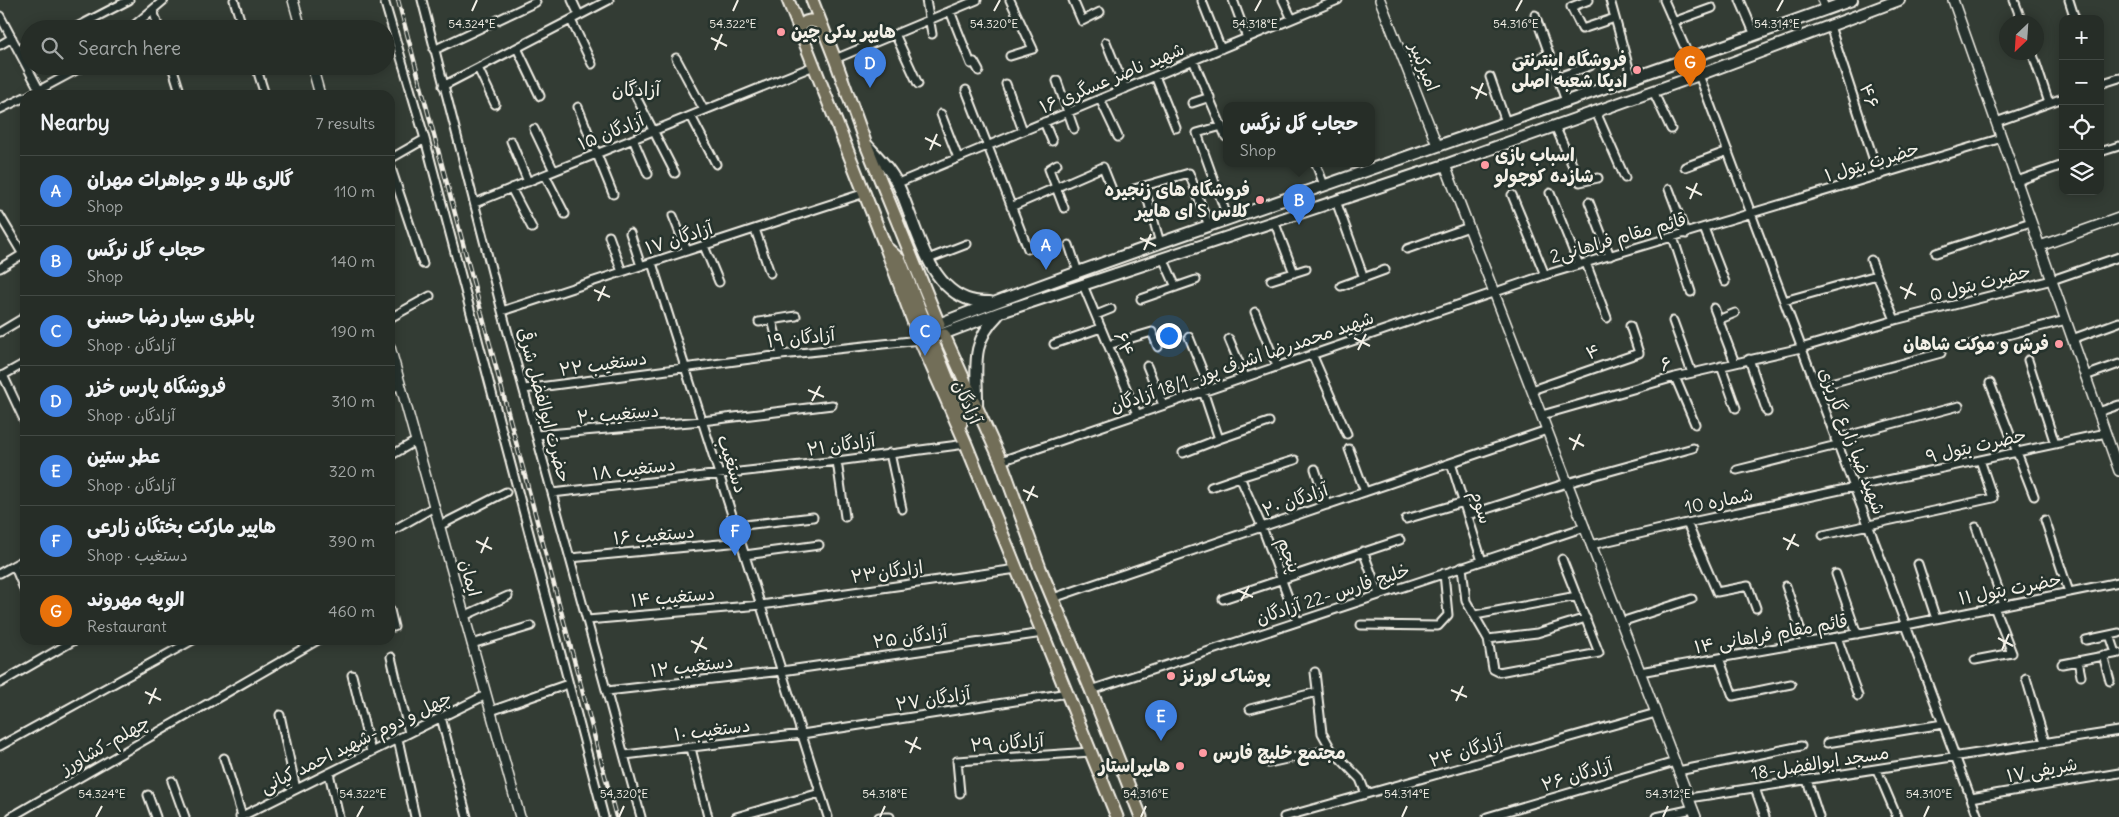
<!DOCTYPE html>
<html lang="en">
<head>
<meta charset="utf-8">
<style>
	:root { --surface:#262d27; --page:#2e352f; --text:#f1f3f6; --muted:#a4a8a7; --line:#424944; --accent:#ff9aa2 }
	body { margin:0; font-family:Delius,"Playpen Sans Arabic",sans-serif; background:var(--page); color:var(--text) }
	.controls { position:absolute; right:15px; top:15px; display:grid; overflow:hidden; border-radius:10px; box-shadow:0 2px 12px #0003 }
	.controls button { width:45px; height:45px; display:grid; place-items:center; padding:0; border:0; border-bottom:1px solid var(--line); background:var(--surface); color:var(--text); font:25px sans-serif }
	.compass { position:absolute; left:1999px; top:15px; width:45px; height:45px; border-radius:50%; background:var(--surface); box-shadow:0 2px 12px #0003; rotate:205deg }
	.you { position:absolute; left:1168px; top:335px; width:18px; height:18px; margin:-12px; border:4px solid #fff; border-radius:50%; background:#1a73e8; box-shadow:0 0 0 8px #1a73e833 }
	.badge { display:grid; place-items:center; width:32px; height:32px; border-radius:50%; background:var(--accent); color:#fff; font-size:16px; font-weight:700 }
	.pin { position:absolute; translate:-50% -41px; filter:drop-shadow(0 1px 2px #0008) }
	.pin::after { content:''; position:absolute; top:26px; width:18px; height:15px; background:inherit; clip-path:polygon(0 0,100% 0,50% 100%) }
	.popup { position:absolute; left:1223px; top:102px; width:152px; height:65px; box-sizing:border-box; display:grid; place-content:center; border-radius:10px; background:var(--surface); filter:drop-shadow(0 1px 4px #0005); font-size:16px; white-space:nowrap; color:var(--muted) }
	.popup b { font-size:19px; color:var(--text) }
	.popup::after { content:''; position:absolute; left:50%; top:100%; margin-left:-10px; border:10px solid transparent; border-top-color:var(--surface) }
	.list { margin:0; padding:0; list-style:none }
	h2 { display:flex; justify-content:space-between; align-items:center; height:65px; margin:0; padding:0 20px; font-size:21px }
	h2 small { font-size:16px; font-weight:400; color:var(--muted) }
	.list li { display:grid; grid-template-columns:32px 1fr auto; gap:15px; align-items:center; box-sizing:border-box; height:70px; padding:0 20px; border-top:1px solid var(--line) }
	.list b { display:block; font-size:19px; white-space:nowrap }
	.list p { margin:0; font-size:16px; white-space:nowrap; color:var(--muted) }
	.list em { font-size:16px; font-style:normal; color:var(--muted) }
	.icon { flex:none; width:28px; height:28px; fill:none; stroke:currentColor; stroke-width:2; stroke-linecap:round; stroke-linejoin:round }
	.map { position:relative; flex:none; width:2119px; height:817px; overflow:hidden }
	.search { position:absolute; background:var(--surface); box-shadow:0 2px 12px #0003; left:20px; top:20px; width:375px; height:55px; display:flex; align-items:center; gap:12px; box-sizing:border-box; padding:0 18px; border-radius:28px; color:var(--muted); font-size:19px }
	.panel { position:absolute; background:var(--surface); box-shadow:0 2px 12px #0003; left:20px; top:90px; width:375px; height:555px; border-radius:15px }
	.map>svg:first-child { display:block }
</style>
</head>
<body>
<div class="map">
<svg width="2119" height="817" viewBox="0 0 2119 817">
	<rect width="100%" height="100%" fill="#333c34"/>
	<filter id="ink" filterUnits="userSpaceOnUse"><feTurbulence type="fractalNoise" baseFrequency=".02" numOctaves="2"/><feDisplacementMap in="SourceGraphic" scale="10" xChannelSelector="R" yChannelSelector="G"/><feConvolveMatrix kernelMatrix="1 2 1 2 8 2 1 2 1" color-interpolation-filters="sRGB"/></filter>
	<g filter="url(#ink)">
		<g fill="none" stroke-linecap="round" stroke-linejoin="round">
			<defs>
				<path id="minor" d="M234 0 243 29
					M384 0 425 139 604 817
					M422 0 502 311 641 817
					M572 0 579 15
					M926 0 932 34
					M1010 0 1033 49 1010 56
					M1073 0 1082 21 1100 12
					M1233 0 1247 38
					M1283 0 1292 19
					M1589 0 1571 7 1582 29 1615 18
					M1610 0 1632 79
					M1664 0 1690 59
					M1740 0 1755 35
					M1822 0 1826 10
					M2014 0 2022 22
					M2069 0 2075 19
					M1202 1 1221 49
					M153 10 159 29
					M950 11 971 64 974 62 979 71
					M1535 15 1566 101
					M0 16 42 95
					M571 20 592 64
					M1673 22 1712 8
					M1830 26 1879 176
					M73 29 129 0
					M130 29 164 0
					M895 34 918 84
					M1106 42 1125 89
					M0 45 12 38
					M517 48 540 96
					M434 50 536 2
					M2032 52 2049 103
					M676 58 704 110
					M835 59 977 0
					M1193 60 1226 137
					M1519 63 1549 55
					M172 66 181 95
					M256 66 265 95
					M478 68 495 104
					M1699 75 1978 817
					M1155 76 1176 128
					M1490 77 1506 122
					M1558 77 1590 66
					M1057 81 1074 129
					M1006 84 1023 131
					M2100 84 2119 78
					M443 86 609 0
					M632 89 675 173
					M966 90 1028 249
					M1653 91 1671 129
					M30 95 84 66
					M1100 99 1118 137
					M1192 103 1210 97
					M578 107 613 194
					M0 109 25 97
					M1596 112 1625 178
					M941 114 958 158
					M691 116 716 164
					M1044 122 1052 141
					M1996 122 2063 98
					M1222 126 1197 133 1228 219
					M1555 126 1580 182 1598 178
					M534 129 554 171
					M633 139 648 174
					M511 141 528 182
					M2100 152 2119 146
					M390 159 425 139
					M1057 164 1049 169 1064 208
					M1316 164 1324 185
					M390 165 423 264
					M1685 167 1728 151
					M545 175 565 214
					M2017 181 2063 165
					M898 183 1338 0
					M1144 186 1160 243
					M511 188 532 228
					M1134 189 1189 173 1209 226
					M1669 189 1686 234
					M1550 193 1579 265
					M1512 195 1545 275
					M1336 201 1364 278
					M1589 202 1610 256
					M475 203 814 66
					M1011 207 1103 167 1113 192
					M0 216 25 258
					M673 216 687 251
					M1274 221 1294 273
					M1704 228 1725 282
					M755 229 770 273
					M630 233 641 266
					M609 236 622 272
					M1673 237 1691 292
					M1069 245 1078 272
					M704 246 719 282
					M1407 249 1469 227
					M1936 253 2031 222
					M1163 258 1176 287
					M928 259 967 244
					M1871 260 1877 275
					M652 263 828 817
					M1586 263 1607 318
					M0 268 23 254
					M1271 280 1306 269
					M1083 285 1137 414
					M1341 286 1385 270
					M1141 299 1196 280
					M1784 301 1877 275 1895 320
					M1714 308 1735 363
					M502 311 865 193
					M1255 312 1277 366
					M1096 315 1111 309
					M390 318 430 296
					M772 320 781 355
					M1718 320 1735 313
					M1673 321 1692 373
					M759 322 796 316
					M0 332 25 317
					M1189 337 1210 389
					M1229 339 1245 377
					M2072 339 2119 322
					M1054 344 1101 328
					M1108 345 1152 332 1158 347
					M1965 346 2066 320
					M1312 354 1347 434
					M1749 359 1767 412
					M2028 360 2055 444
					M1147 366 1163 405
					M1721 366 1736 408
					M3 375 25 422
					M2085 376 2119 364
					M0 377 25 363
					M1675 377 1695 424
					M1990 383 2034 496
					M1816 387 1941 353
					M524 389 781 355 920 340
					M390 390 400 384
					M1532 390 1639 353 1630 326
					M2098 412 2119 405
					M1542 415 1675 377 1801 348 1895 320 2052 280 2119 257
					M536 435 702 421 832 405
					M1219 439 1269 422
					M1835 439 1959 406
					M1349 449 1365 492
					M890 453 902 509
					M1183 453 1219 439 1203 391
					M390 456 416 441
					M837 461 845 517
					M1001 461 1545 275 2002 138
					M1451 463 1482 561
					M1315 469 1327 505
					M1737 470 1837 445
					M1240 477 1295 460
					M1211 487 1240 477 1262 527 1297 621
					M552 493 837 461 966 444
					M1468 515 1567 483 1693 448
					M1406 519 1464 502
					M2045 520 2069 592
					M1687 523 1717 592 1748 586 1756 608
					M439 526 506 492
					M736 526 813 517
					M1976 527 2004 605
					M390 532 434 507
					M1823 535 1993 498 1980 460
					M1591 545 1687 523 2106 433
					M1363 551 1379 594
					M745 555 819 545
					M570 558 741 542
					M1918 564 1936 619
					M14 565 25 591
					M1462 567 1466 601 1488 639 1493 669 1499 672 1599 653 1562 559
					M0 573 25 559
					M1836 574 1857 634
					M1786 586 1805 643
					M1053 598 1547 430
					M1223 599 1400 540
					M390 610 394 627
					M1475 615 1577 596
					M464 616 508 596
					M587 620 761 605 1017 569
					M1621 622 1692 599
					M1361 625 1438 626 1448 615 1444 573
					M2110 635 2116 653
					M1837 637 1858 696
					M1488 639 1537 633 1586 618
					M2086 640 2119 633
					M472 644 531 626
					M2103 655 2110 681
					M391 657 409 733
					M1719 658 1733 696 1791 684
					M1975 660 2012 653 1994 607
					M2078 661 2081 676
					M2062 664 2119 653
					M1315 672 1322 733 1331 749 1360 779 1366 794
					M1640 672 1906 625 2119 582
					M352 675 371 752
					M2026 678 2045 742
					M0 683 75 640
					M1091 690 1585 527
					M607 691 782 671 1043 633
					M1250 709 1317 692
					M491 711 568 684
					M280 715 296 789
					M441 717 467 817
					M398 739 415 817
					M1827 743 1943 724
					M0 746 193 640
					M691 748 708 817
					M625 755 802 734 1068 693
					M224 758 242 816
					M1269 763 1331 749
					M1877 770 1897 817
					M1678 771 1801 746
					M329 773 339 817
					M1807 780 1819 817
					M172 781 185 817
					M1755 788 1765 817
					M960 793 957 761 1091 752
					M148 795 156 817
					M1689 798 2119 731
					M1971 798 2119 773
					M11 817 318 640
					M240 817 486 695
					M736 817 820 793
					M879 817H890
					M1284 817 1656 713
					M1487 817 1675 762
					M1656 817 1693 809"/>
				<path id="tertiary" d="M293 0 301 29
					M1380 0 1437 145
					M1953 0 2119 471
					M312 66 320 95
					M1445 165 1696 817
					M2040 246 2119 218
					M390 347 520 817"/>
				<path id="secondary" d="M868 146C879 158 891 170 898 185 916 222 926 288 971 300 977 302 984 302 990 302
					M928 326 939 324C1037 285 1137 251 1237 216 1442 144 1648 74 1852 0
					M932 338 1001 312 1445 165 1699 75 1899 0
					M977 409C978 370 968 345 998 315"/>
				<path id="primary" d="M788 0 886 248 920 340 966 444 1117 817
					M812 0 835 59 865 142 939 324
					M800 29C804 19 814 19 822 25
					M888 249 900 260 959 407 961 423
					M944 335 1001 461 1040 568 1091 690 1141 817"/>
			</defs>
			<use href="#minor" stroke="#f4f1e8" stroke-width="11"/>
			<use href="#tertiary" stroke="#f4f1e8" stroke-width="12"/>
			<use href="#secondary" stroke="#f4f1e8" stroke-width="14"/>
			<use href="#primary" stroke="#f4f1e8" stroke-width="15"/>
			<use href="#minor" stroke="#26332d" stroke-width="7"/>
			<use href="#tertiary" stroke="#26332d" stroke-width="9"/>
			<use href="#secondary" stroke="#26332d" stroke-width="10"/>
			<use href="#primary" stroke="#726e59" stroke-width="11"/>
			<defs>
				<path id="rail" d="M398 0 616 817"/>
			</defs>
			<use href="#rail" stroke="#f4f1e8" stroke-width="4.5"/>
			<use href="#rail" stroke="#26332d" stroke-width="2.5" stroke-dasharray="8" stroke-linecap="butt"/>
		</g>
	</g>
	<path fill="none" stroke="#f4f1e8" stroke-width="2" d="M472 11 477 0M733 11 738 0M994 11 1000 0M1255 11 1261 0M1516 11 1522 0M1777 11 1783 0M711 38 727 46M715 50 722 34M1471 87 1487 95M1476 99 1483 83M925 138 941 146M930 150 937 134M1686 187 1702 195M1690 199 1697 183M1140 238 1156 246M1144 250 1151 234M1900 287 1916 295M594 290 610 297M1905 299 1912 283M598 301 605 286M1354 338 1370 346M1358 350 1366 334M808 390 824 397M812 401 820 386M1569 438 1584 446M1573 450 1580 434M1023 490 1038 497M1027 501 1034 486M1783 538 1799 546M476 541 492 549M1787 550 1795 534M481 553 488 537M1237 590 1253 597M1241 601 1249 586M1998 638 2013 646M691 641 707 649M2002 650 2009 634M695 653 703 637M1451 690 1467 697M145 692 161 700M1456 701 1463 686M149 704 156 688M905 741 921 749M910 753 917 737M96 817 102 806M357 817 363 806M619 817 624 806M880 817 885 806M1141 817 1146 806M1402 817 1407 806M1663 817 1668 806M1924 817 1929 806"/>
	<g fill="#ff9aa2" stroke="#26332d" stroke-width="2">
		<circle cx="781" cy="32" r="5"/>
		<circle cx="1637" cy="70" r="5"/>
		<circle cx="1485" cy="165" r="5"/>
		<circle cx="1260" cy="200" r="5"/>
		<circle cx="2059" cy="344" r="5"/>
		<circle cx="1171" cy="676" r="5"/>
		<circle cx="1203" cy="753" r="5"/>
		<circle cx="1180" cy="766" r="5"/>
	</g>
	<g text-anchor="middle" stroke-width="5" stroke-linejoin="round" paint-order="stroke">
		<g font-size="18" font-weight="bold" fill="#f4f1e8" stroke="#26332d" text-anchor="start">
			<text x="791" y="38">هایپر یدکی چین</text>
			<text x="1627" y="66" text-anchor="end">فروشگاه اینترنتی<tspan x="1627" dy="21">ادیکا شعبه اصلی</tspan></text>
			<text x="1495" y="161">اسباب بازی<tspan x="1495" dy="21">شازده کوچولو</tspan></text>
			<text x="1250" y="196" text-anchor="end">فروشگاه های زنجیره<tspan x="1250" dy="21">ای هایپر S کلاس</tspan></text>
			<text x="2049" y="350" text-anchor="end">فرش و موکت شاهان</text>
			<text x="1181" y="682">پوشاک لورنز</text>
			<text x="1213" y="759">مجتمع خلیج فارس</text>
			<text x="1170" y="772" text-anchor="end">هایپراستار</text>
		</g>
		<g font-size="18" fill="#f4f1e8" stroke="#26332d">
			<text transform="translate(1424 67) rotate(68)" y="6">امیرکبیر</text>
			<text transform="translate(1112 78) rotate(-23)" y="6">۱۶ شهید ناصر عسگری</text>
			<text transform="translate(1869 96) rotate(72)" y="6">۴۶</text>
			<text transform="translate(611 132) rotate(-22)" y="6">۱۵ آزادگان</text>
			<text transform="translate(1872 162) rotate(-17)" y="6">حضرت بتول ۱</text>
			<text transform="translate(679 238) rotate(-18)" y="6">۱۷ آزادگان</text>
			<text transform="translate(1618 238) rotate(-16)" y="6">2قائم مقام فراهانی</text>
			<text transform="translate(1980 283) rotate(-14)" y="6">حضرت بتول ۵</text>
			<text transform="translate(801 338) rotate(-6)" y="6">۱۹ آزادگان</text>
			<text transform="translate(1124 344) rotate(67)" y="6">۶۴</text>
			<text transform="translate(1593 352) rotate(-19)" y="6">۴</text>
			<text transform="translate(1242 362) rotate(-19)" y="6">شهید محمدرضا اشرف پور- 18/1 آزادگان</text>
			<text transform="translate(603 364) rotate(-8)" y="6">دستغیب ۲۲</text>
			<text transform="translate(1666 364) rotate(-15)" y="6">۶</text>
			<text transform="translate(967 402) rotate(66)" y="6">آزادگان</text>
			<text transform="translate(544 405) rotate(75)" y="6">حضرت ابوالفضل شرقی</text>
			<text transform="translate(618 414) rotate(-5)" y="6">دستغیب ۲۰</text>
			<text transform="translate(1852 441) rotate(69)" y="6">شهید ضیا زارع گاریزی</text>
			<text transform="translate(841 445) rotate(-8)" y="6">۲۱ آزادگان</text>
			<text transform="translate(1976 446) rotate(-13)" y="6">حضرت بتول ۹</text>
			<text transform="translate(732 464) rotate(72)" y="6">دستغیب</text>
			<text transform="translate(634 469) rotate(-7)" y="6">دستغیب ۱۸</text>
			<text transform="translate(1295 500) rotate(-19)" y="6">۲۰ آزادگان</text>
			<text transform="translate(1719 501) rotate(-12)" y="6">شماره 10</text>
			<text transform="translate(1481 507) rotate(72)" y="6">سوم</text>
			<text transform="translate(654 535) rotate(-5)" y="6">دستغیب ۱۶</text>
			<text transform="translate(1289 555) rotate(70)" y="6">پنجم</text>
			<text transform="translate(887 572) rotate(-8)" y="6">۲۳ازادگان</text>
			<text transform="translate(470 578) rotate(75)" y="6">ایمان</text>
			<text transform="translate(2010 589) rotate(-11)" y="6">حضرت بتول ۱۱</text>
			<text transform="translate(1333 594) rotate(-18)" y="6">خلیج فارس -22 آزادگان</text>
			<text transform="translate(673 597) rotate(-5)" y="6">دستغیب ۱۴</text>
			<text transform="translate(1771 634) rotate(-10)" y="6">۱۴ قائم مقام فراهانی</text>
			<text transform="translate(910 637) rotate(-8)" y="6">۲۵ آزادگان</text>
			<text transform="translate(692 666) rotate(-7)" y="6">دستغیب ۱۲</text>
			<text transform="translate(933 699) rotate(-9)" y="6">۲۷ آزادگان</text>
			<text transform="translate(712 730) rotate(-7)" y="6">دستغیب ۱۰</text>
			<text transform="translate(356 742) rotate(-26)" y="6">چهل و دوم-شهید احمد کیانی</text>
			<text transform="translate(1007 743) rotate(-4)" y="6">۲۹ آزادگان</text>
			<text transform="translate(105 745) rotate(-30)" y="6">چهلم-کشاورز</text>
			<text transform="translate(1466 751) rotate(-16)" y="6">۲۴ آزادگان</text>
			<text transform="translate(1820 763) rotate(-9)" y="6">مسجد ابوالفضل-18</text>
			<text transform="translate(2042 770) rotate(-10)" y="6">۱۷ شریفی</text>
			<text transform="translate(1577 775) rotate(-17)" y="6">۲۶ آزادگان</text>
		</g>
		<g font-size="19" fill="#f4f1e8" stroke="#26332d">
			<text x="636" y="96">آزادگان</text>
		</g>
	</g>
	<g font-size="12" text-anchor="middle" fill="#f4f1e8" stroke="#26332d" stroke-width="5" stroke-linejoin="round" paint-order="stroke">
		<text x="472" y="28">54.324°E</text>
		<text x="733" y="28">54.322°E</text>
		<text x="994" y="28">54.320°E</text>
		<text x="1255" y="28">54.318°E</text>
		<text x="1516" y="28">54.316°E</text>
		<text x="1777" y="28">54.314°E</text>
		<text x="102" y="798">54.324°E</text>
		<text x="363" y="798">54.322°E</text>
		<text x="624" y="798">54.320°E</text>
		<text x="885" y="798">54.318°E</text>
		<text x="1146" y="798">54.316°E</text>
		<text x="1407" y="798">54.314°E</text>
		<text x="1668" y="798">54.312°E</text>
		<text x="1929" y="798">54.310°E</text>
	</g>
</svg>
<div class="controls">
<button>+</button>
<button>−</button>
<button><svg class="icon" aria-label="locate" viewBox="0 0 24 24"><circle cx="12" cy="12" r="6"/><path d="M12 2v4M12 18v4M2 12h4M18 12h4"/></svg></button>
<button><svg class="icon" aria-label="layers" viewBox="0 0 24 24"><path d="M12 4l9 5-9 5-9-5zM3 14l9 5 9-5"/></svg></button>
</div>
<svg class="compass" viewBox="-18 -18 36 36"><path d="M0-13l5 13h-10z" fill="#e53935"/><path d="M0 13l5-13h-10z" fill="#a4a8a7"/></svg>
<div class="you"></div>
<div class="pin badge" style="left:1046px;top:270px;background:#3f7fe0">A</div>
<div class="pin badge" style="left:1299px;top:225px;background:#3f7fe0">B</div>
<div class="popup"><b>حجاب گل نرگس</b>Shop</div>
<div class="pin badge" style="left:925px;top:356px;background:#3f7fe0">C</div>
<div class="pin badge" style="left:870px;top:88px;background:#3f7fe0">D</div>
<div class="pin badge" style="left:1161px;top:741px;background:#3f7fe0">E</div>
<div class="pin badge" style="left:735px;top:556px;background:#3f7fe0">F</div>
<div class="pin badge" style="left:1690px;top:87px;background:#e8710a">G</div>
<div class="search"><svg class="icon" aria-label="search" viewBox="0 0 24 24"><circle cx="10" cy="10" r="6"/><path d="M15 15l6 6"/></svg>Search here</div>
<section class="panel">
<h2>Nearby<small>7 results</small></h2>
<ul class="list">
<li><span class="badge" style="background:#3f7fe0">A</span><div><b>گالری طلا و جواهرات مهران</b><p>Shop</p></div><em>110 m</em></li>
<li><span class="badge" style="background:#3f7fe0">B</span><div><b>حجاب گل نرگس</b><p>Shop</p></div><em>140 m</em></li>
<li><span class="badge" style="background:#3f7fe0">C</span><div><b>باطری سیار رضا حسنی</b><p>Shop · آزادگان</p></div><em>190 m</em></li>
<li><span class="badge" style="background:#3f7fe0">D</span><div><b>فروشگاه پارس خزر</b><p>Shop · آزادگان</p></div><em>310 m</em></li>
<li><span class="badge" style="background:#3f7fe0">E</span><div><b>عطر ستین</b><p>Shop · آزادگان</p></div><em>320 m</em></li>
<li><span class="badge" style="background:#3f7fe0">F</span><div><b>هاپیر مارکت بختگان زارعی</b><p>Shop · دستغیب</p></div><em>390 m</em></li>
<li><span class="badge" style="background:#e8710a">G</span><div><b>الویه مهروند</b><p>Restaurant</p></div><em>460 m</em></li>
</ul>
</section>
</div>
</body>
</html>
